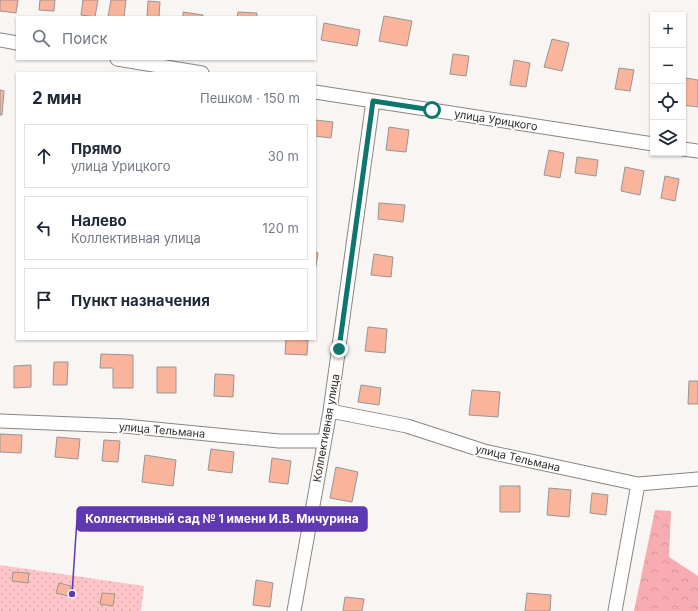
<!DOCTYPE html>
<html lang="ru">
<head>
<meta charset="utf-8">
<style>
	:root { --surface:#fff; --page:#f2f2f3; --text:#1f2937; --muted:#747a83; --line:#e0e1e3 }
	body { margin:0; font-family:Inter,sans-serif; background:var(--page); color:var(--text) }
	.controls { position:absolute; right:12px; top:12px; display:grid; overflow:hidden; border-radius:0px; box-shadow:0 1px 3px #0004 }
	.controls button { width:36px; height:36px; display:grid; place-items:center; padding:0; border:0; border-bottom:1px solid var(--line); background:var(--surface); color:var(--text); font:20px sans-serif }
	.stop { position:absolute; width:12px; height:12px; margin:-9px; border:3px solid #0f766e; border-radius:50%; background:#fff }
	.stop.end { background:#0f766e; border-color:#fff; box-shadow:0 1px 4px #0008 }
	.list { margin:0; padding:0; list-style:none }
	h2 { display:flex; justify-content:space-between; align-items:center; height:52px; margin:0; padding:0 16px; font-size:17px }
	h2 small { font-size:13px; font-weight:400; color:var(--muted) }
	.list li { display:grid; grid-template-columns:26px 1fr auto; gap:12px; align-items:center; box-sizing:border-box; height:64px; margin:0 8px 8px; padding:0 8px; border:1px solid var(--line); border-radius:0px }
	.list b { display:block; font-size:15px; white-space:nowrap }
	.list p { margin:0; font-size:13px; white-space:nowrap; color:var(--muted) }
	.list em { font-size:13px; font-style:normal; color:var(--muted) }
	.icon { flex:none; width:22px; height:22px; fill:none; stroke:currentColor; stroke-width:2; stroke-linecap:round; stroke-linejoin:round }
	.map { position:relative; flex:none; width:698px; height:611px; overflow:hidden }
	.search { position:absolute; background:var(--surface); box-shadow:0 1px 3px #0004; left:16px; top:16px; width:300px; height:44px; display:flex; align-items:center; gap:10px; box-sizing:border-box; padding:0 14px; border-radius:0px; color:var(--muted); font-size:15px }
	.panel { position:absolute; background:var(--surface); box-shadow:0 1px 3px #0004; left:16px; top:72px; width:300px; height:268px; border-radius:0px }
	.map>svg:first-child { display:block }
</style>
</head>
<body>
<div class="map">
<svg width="698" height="611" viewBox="0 0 698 611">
	<defs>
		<pattern id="forest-crowns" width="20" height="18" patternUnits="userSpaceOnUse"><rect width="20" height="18" fill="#f7acb1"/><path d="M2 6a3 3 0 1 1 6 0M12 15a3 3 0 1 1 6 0" fill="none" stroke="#d49499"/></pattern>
		<pattern id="garden-dots" width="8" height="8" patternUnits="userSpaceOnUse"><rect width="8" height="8" fill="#ffc4c8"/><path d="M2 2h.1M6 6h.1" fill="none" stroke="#dba9ac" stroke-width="1.8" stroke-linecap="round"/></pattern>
	</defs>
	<rect width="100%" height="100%" fill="#f8f5f3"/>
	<path fill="url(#forest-crowns)" d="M655 510 671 511 669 557 698 576V611H634Z"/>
	<path fill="url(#garden-dots)" d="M0 565 144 586 141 611H0Z"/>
	<path fill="#f9b49b" stroke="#989594" d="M0 0H18L16 13 0 11Z
		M40 0H55L54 11 39 10Z
		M83 0H98L95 17 81 15Z
		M111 0H126L124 17H108Z
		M148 1 160 2 159 17H147Z
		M183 12 203 15V17H183Z
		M238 12 257 13V17H237Z
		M384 16 412 21 407 46 379 41Z
		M324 23 360 30 357 46 321 40Z
		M552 39 569 43 562 71 544 67Z
		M453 54 469 56 466 76 450 74Z
		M514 60 530 63 526 87 510 85Z
		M619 68 634 70 630 91 615 89Z
		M686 78 698 80V107L683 105Z
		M0 90 4 91 2 115H0Z
		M315 120 333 122 331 138 315 136Z
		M389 127 409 130 406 152 386 150Z
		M549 150 564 153 560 178 544 175Z
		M577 157 598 160 596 176 575 173Z
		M625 167 644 171 640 195 621 191Z
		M665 176 679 179 675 201 661 198Z
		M379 203 405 205 403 222 378 219Z
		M315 252 318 253 315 272Z
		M374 254 393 257 391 277 371 275Z
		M368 327 387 329 385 353 365 351Z
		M286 339 308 340 307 355 285 354Z
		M101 354 133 355V388H113V368H100Z
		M54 362H68L67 385H53Z
		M31 365V387L14 388V366Z
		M157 367H176V393H157Z
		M215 374 234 375 233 397 214 396Z
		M689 381H698V404H688Z
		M361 385 381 388 379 405 358 402Z
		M472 390 500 392 498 417 469 415Z
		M0 434 22 435 21 453 0 452Z
		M57 437 80 439 78 459 55 457Z
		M104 440 120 441 118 462 102 461Z
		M211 449 234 452 232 473 208 470Z
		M145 455 176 460 173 486 142 482Z
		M272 458 291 461 288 484 269 482Z
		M336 467 358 472 352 502 330 498Z
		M500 486H520V512H500Z
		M549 488 571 490 569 517 547 515Z
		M592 493 608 495 606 515 590 513Z
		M13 572 29 573 28 583 12 581Z
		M256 580 273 583 270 607 253 605Z
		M59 583 71 586 69 596 56 593Z
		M102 593 115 594 113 606 100 604Z
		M527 593 551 595 550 611H525Z
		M345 597 364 599 362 611H343Z"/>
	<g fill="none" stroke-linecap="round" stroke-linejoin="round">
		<defs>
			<path id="minor" d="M0 40 17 43
				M117 59 202 73
				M315 92 653 144
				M683 149 698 151
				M330 411 407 426 484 451 638 484 698 479
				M0 421 124 426 279 441H324
				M294 611 330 411 373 101
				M615 611 638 484"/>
		</defs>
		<use href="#minor" stroke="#888683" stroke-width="15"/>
		<use href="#minor" stroke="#fff" stroke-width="13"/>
	</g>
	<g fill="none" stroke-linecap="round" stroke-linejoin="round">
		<path stroke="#0f766e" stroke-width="5" d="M339 349 373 101 432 110"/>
	</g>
	<g text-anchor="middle" stroke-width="3.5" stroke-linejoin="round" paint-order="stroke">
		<g font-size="11" fill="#2f2f2e" stroke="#fff">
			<text transform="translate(496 120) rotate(9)" y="4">улица Урицкого</text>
			<text transform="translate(326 428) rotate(-80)" y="4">Коллективная улица</text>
			<text transform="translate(162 430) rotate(5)" y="4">улица Тельмана</text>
			<text transform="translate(518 458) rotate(13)" y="4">улица Тельмана</text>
		</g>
	</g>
	<path fill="none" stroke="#5f39b1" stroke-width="1.5" d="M72 594L77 519"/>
	<circle fill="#5f39b1" stroke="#fff" stroke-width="1.5" cx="72" cy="594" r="4"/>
	<rect fill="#5f39b1" stroke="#5f39b1" stroke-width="1.5" x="77" y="507" width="290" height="24" rx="4"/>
	<g font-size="12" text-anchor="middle" font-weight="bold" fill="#fff">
		<text x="222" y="523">Коллективный сад № 1 имени И.В. Мичурина</text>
	</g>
</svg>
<div class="controls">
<button>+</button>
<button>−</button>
<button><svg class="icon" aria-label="locate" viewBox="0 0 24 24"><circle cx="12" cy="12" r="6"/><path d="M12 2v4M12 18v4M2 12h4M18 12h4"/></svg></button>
<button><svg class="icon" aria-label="layers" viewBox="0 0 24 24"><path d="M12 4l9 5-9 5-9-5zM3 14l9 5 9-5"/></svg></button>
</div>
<div class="stop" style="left:432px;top:110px"></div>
<div class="stop end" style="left:339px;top:349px"></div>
<div class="search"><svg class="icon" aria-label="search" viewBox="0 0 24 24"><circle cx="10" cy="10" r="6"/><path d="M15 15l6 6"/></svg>Поиск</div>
<section class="panel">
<h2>2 мин<small>Пешком · 150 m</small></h2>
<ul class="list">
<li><svg class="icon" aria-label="ahead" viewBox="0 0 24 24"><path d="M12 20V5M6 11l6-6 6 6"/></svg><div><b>Прямо</b><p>улица Урицкого</p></div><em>30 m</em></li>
<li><svg class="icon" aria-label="left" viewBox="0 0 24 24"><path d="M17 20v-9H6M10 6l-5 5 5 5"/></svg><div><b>Налево</b><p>Коллективная улица</p></div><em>120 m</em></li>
<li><svg class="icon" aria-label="arrive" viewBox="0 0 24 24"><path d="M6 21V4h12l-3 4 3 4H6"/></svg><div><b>Пункт назначения</b></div></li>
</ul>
</section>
</div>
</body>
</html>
